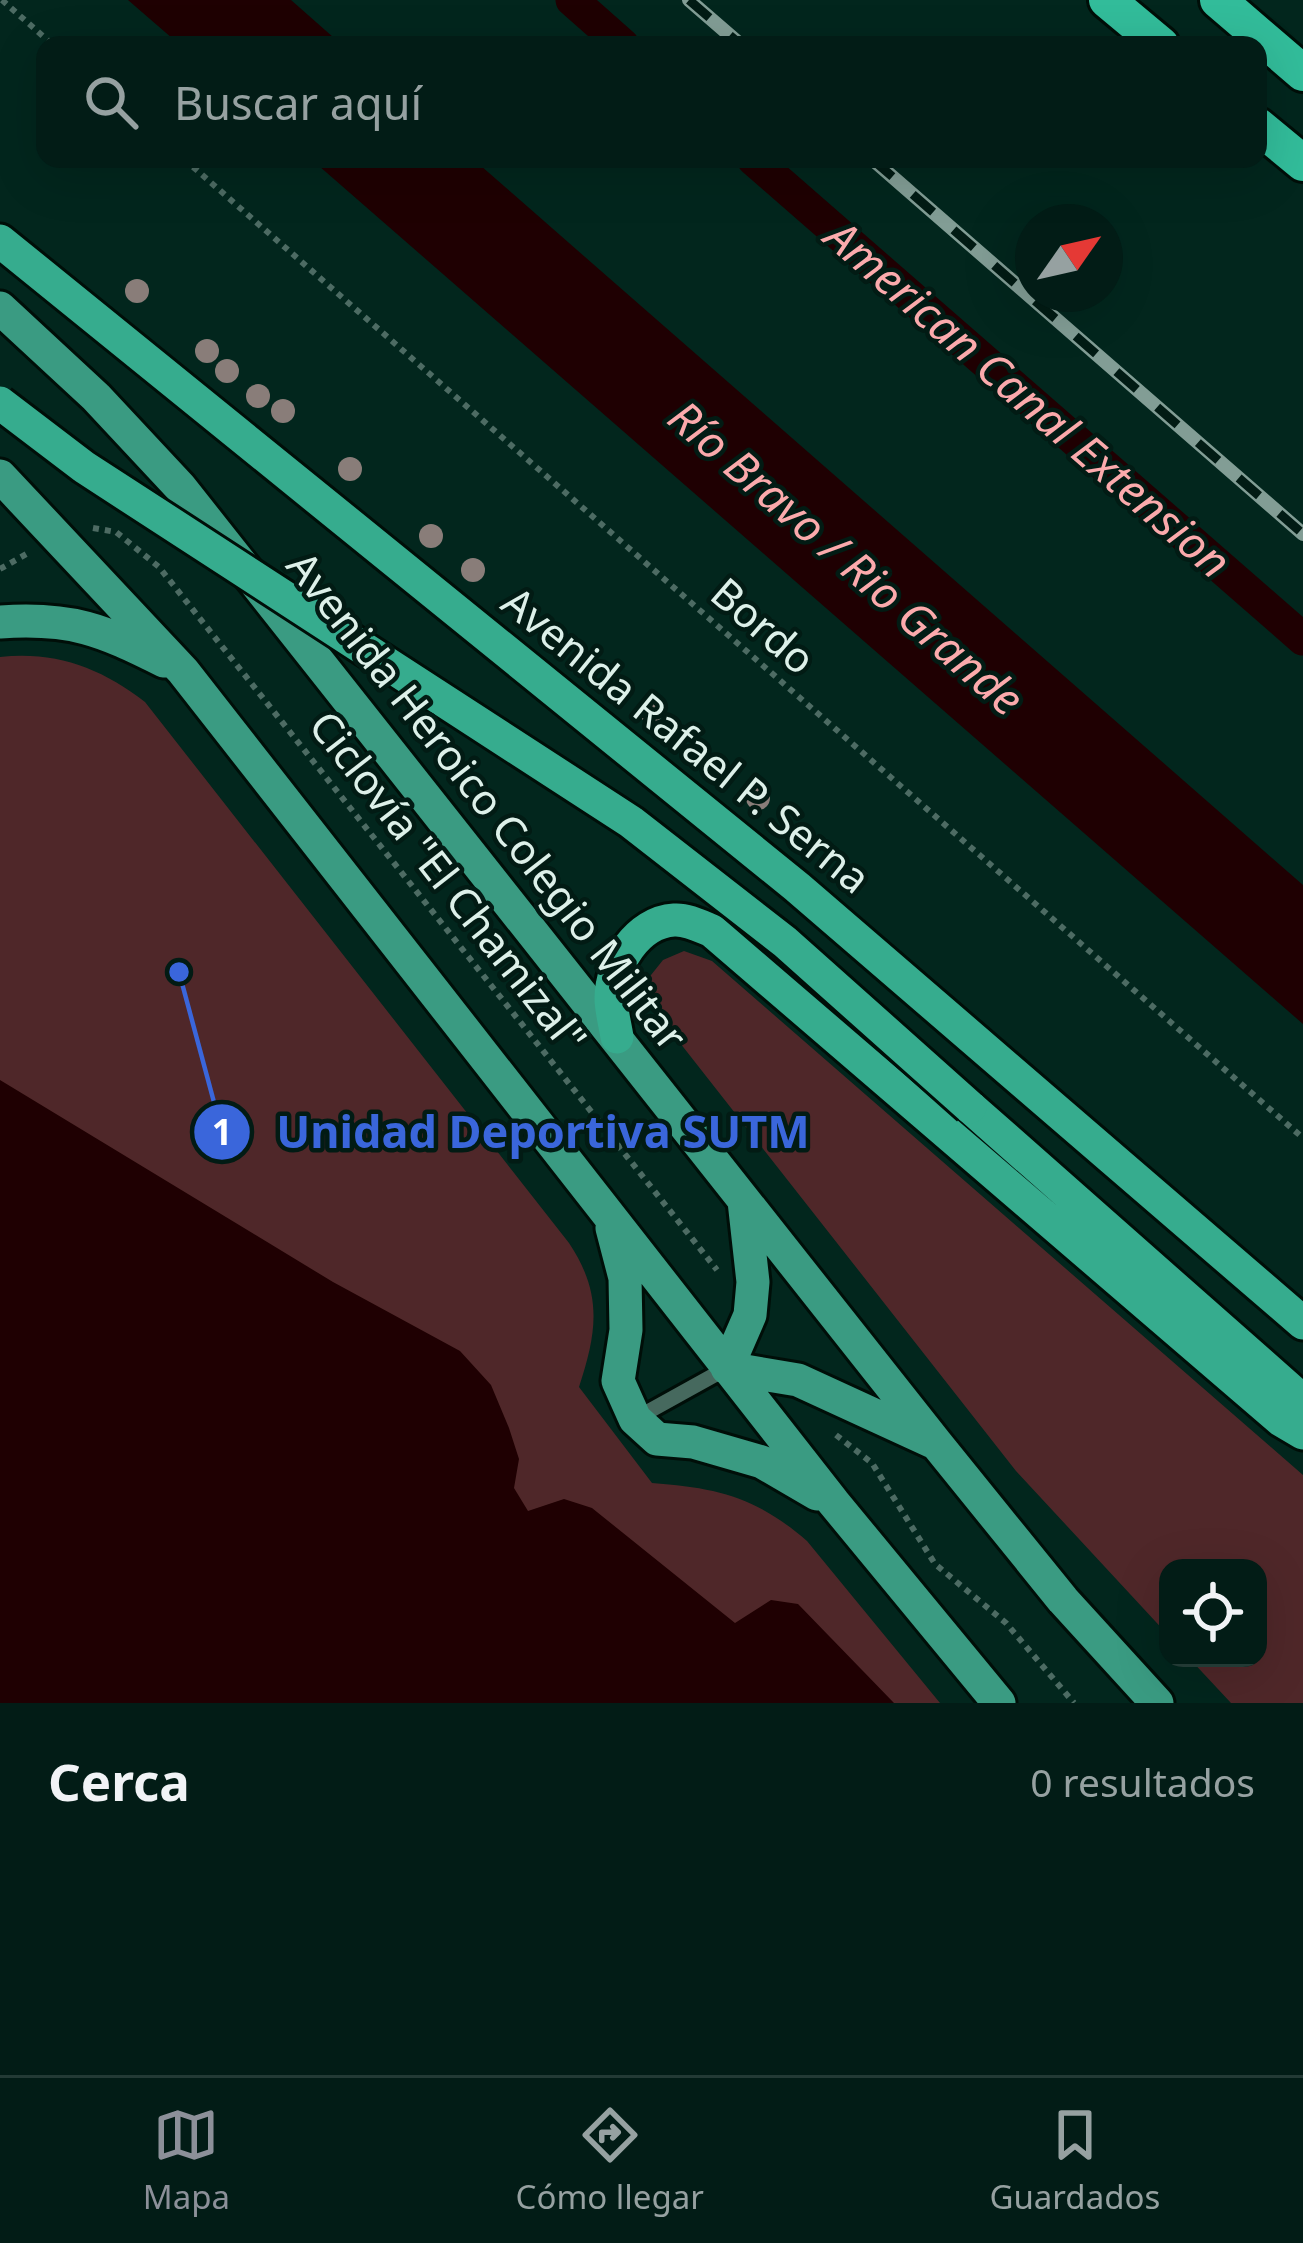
<!DOCTYPE html>
<html lang="es">
<head>
<meta charset="utf-8">
<style>
	:root { --surface:#021c16; --page:#102923; --text:#f1f3f6; --muted:#96a1a1; --line:#233a35; --accent:#8c9099 }
	body { margin:0; font-family:"Noto Sans",sans-serif; background:var(--page); color:var(--text) }
	.controls { position:absolute; right:36px; bottom:36px; display:grid; overflow:hidden; border-radius:24px; box-shadow:0 12px 48px #0002 }
	.controls button { width:108px; height:108px; display:grid; place-items:center; padding:0; border:0; border-bottom:3px solid var(--line); background:var(--surface); color:var(--text); font:60px sans-serif }
	.compass { position:absolute; left:1015px; top:204px; width:108px; height:108px; border-radius:50%; background:var(--surface); box-shadow:0 12px 48px #0002; rotate:56deg }
	.list { margin:0; padding:0; list-style:none }
	h2 { display:flex; justify-content:space-between; align-items:center; height:156px; margin:0; padding:0 48px; font-size:51px }
	h2 small { font-size:39px; font-weight:400; color:var(--muted) }
	.icon { flex:none; width:66px; height:66px; fill:none; stroke:currentColor; stroke-width:2; stroke-linecap:round; stroke-linejoin:round }
	.map { position:relative; flex:none; width:1303px; height:1703px; overflow:hidden }
	.search { position:absolute; background:var(--surface); box-shadow:0 12px 48px #0002; left:36px; right:36px; top:36px; height:132px; display:flex; align-items:center; gap:30px; box-sizing:border-box; padding:0 42px; border-radius:24px; color:var(--muted); font-size:45px }
	.sheet { height:372px; background:var(--surface) }
	nav { display:flex; justify-content:space-around; align-items:center; box-sizing:border-box; height:168px; border-top:3px solid var(--line); background:var(--surface); font-size:33px; color:var(--muted) }
	nav a { display:grid; justify-items:center; gap:6px }
	nav .on { color:var(--accent) }
	.map>svg:first-child { display:block }
</style>
</head>
<body>
<div class="map">
<svg width="1303" height="1703" viewBox="0 0 1303 1703">
	<rect width="100%" height="100%" fill="#02261d"/>
	<path fill="#4f2729" d="M0 657C56 651 101 668 145 702L569 1243C603 1294 597 1332 579 1387L652 1483C718 1488 756 1497 807 1541L940 1703H0Z
		M684 951 712 961 1303 1475V1703H1231L1189 1658H1258V1568H1168V1635L1016 1471 651 1006 647 980 663 960Z"/>
	<path fill="#1f0002" d="M128 0H291L342 45H180Z
		M311 159H473L1303 885V1024Z
		M0 1080 333 1282 460 1351 491 1385 509 1428 519 1459 514 1488 528 1511 564 1499 592 1508 735 1623 771 1600 798 1604 894 1703H0Z"/>
	<g fill="none" stroke-linecap="round" stroke-linejoin="round">
		<path stroke="#1f0002" stroke-width="33" d="M572 0 623 45
			M753 159 1303 639"/>
		<defs>
			<path id="service" d="M635 1419 727 1368"/>
			<path id="primary" d="M0 308 96 397 180 487 936 1443 1063 1600 1157 1703
				M0 476 183 671 834 1503 999 1703
				M0 622C72 617 102 630 164 661
				M744 1201 753 1282 750 1315 727 1368 798 1380 933 1442
				M612 1228 625 1278 626 1330 618 1381 635 1419 657 1439 693 1442 762 1462 817 1494"/>
			<path id="trunk" d="M0 241 797 887 1303 1323
				M617 1037C615 1024 611 1010 611 998 611 964 638 922 674 920 687 919 700 926 712 931L1281 1420 1303 1433
				M970 1107 1303 1401"/>
			<path id="motorway" d="M1107 0 1161 45
				M1218 0 1303 73
				M1258 126 1303 163"/>
		</defs>
		<use href="#service" stroke="#000e08" stroke-width="21"/>
		<use href="#primary" stroke="#000e08" stroke-width="39"/>
		<use href="#trunk" stroke="#000e08" stroke-width="39"/>
		<use href="#motorway" stroke="#000e08" stroke-width="42"/>
		<path stroke="#4d6b63" stroke-width="6" stroke-dasharray="6 6" stroke-linecap="butt" d="M2 0 53 45
			M184 159 1303 1138
			M93 528 116 532 159 567 717 1270
			M0 569 30 552
			M836 1435 872 1463 935 1564 1006 1623 1074 1703"/>
		<use href="#service" stroke="#46695e" stroke-width="15"/>
		<use href="#primary" stroke="#3a9b82" stroke-width="33"/>
		<use href="#trunk" stroke="#36ac8e" stroke-width="33"/>
		<use href="#motorway" stroke="#32bc9a" stroke-width="36"/>
		<defs>
			<path id="rail" d="M689 0 741 45
				M872 159 1303 534"/>
		</defs>
		<use href="#rail" stroke="#829d95" stroke-width="14"/>
		<use href="#rail" stroke="#021b14" stroke-width="9" stroke-dasharray="27" stroke-linecap="butt"/>
		<defs>
			<path id="trunk-bridge" d="M0 403 84 467 631 822 785 942 970 1107"/>
		</defs>
		<use href="#trunk-bridge" stroke="#000e08" stroke-width="39" stroke-linecap="butt"/>
		<use href="#trunk-bridge" stroke="#36ac8e" stroke-width="33"/>
	</g>
	<g fill="#897d79">
		<circle cx="137" cy="291" r="12"/>
		<circle cx="207" cy="351" r="12"/>
		<circle cx="227" cy="371" r="12"/>
		<circle cx="258" cy="396" r="12"/>
		<circle cx="283" cy="411" r="12"/>
		<circle cx="350" cy="469" r="12"/>
		<circle cx="431" cy="536" r="12"/>
		<circle cx="473" cy="570" r="12"/>
		<circle cx="651" cy="711" r="12"/>
		<circle cx="758" cy="798" r="12"/>
	</g>
	<g text-anchor="middle" stroke-width="9" stroke-linejoin="round" paint-order="stroke">
		<g font-size="42" fill="#ddf0e9" stroke="#021b14">
			<text transform="translate(763 626) rotate(41)" y="15">Bordo</text>
			<text transform="translate(686 740) rotate(39)" y="15">Avenida Rafael P. Serna</text>
			<text transform="translate(487 801) rotate(52)" y="15">Avenida Heroico Colegio Militar</text>
			<text transform="translate(448 882) rotate(52)" y="15">Ciclovía "El Chamizal"</text>
		</g>
		<g font-size="45" font-style="italic" fill="#fbaaac" stroke="#021b14">
			<text transform="translate(1028 399) rotate(41)" y="16">American Canal Extension</text>
			<text transform="translate(846 558) rotate(41)" y="16">Río Bravo / Rio Grande</text>
		</g>
	</g>
	<path fill="none" stroke="#3a66db" stroke-width="4.5" d="M179 972L222 1132"/>
	<g fill="#3a66db" stroke="#021b14" stroke-width="4.5">
		<circle cx="179" cy="972" r="12"/>
		<circle cx="222" cy="1132" r="30"/>
	</g>
	<g font-size="36" text-anchor="middle" font-weight="bold" fill="#fff">
		<text x="222" y="1145">1</text>
	</g>
	<g font-size="45" text-anchor="middle" font-weight="bold" fill="#3a66db" stroke="#021b14" stroke-width="9" stroke-linejoin="round" paint-order="stroke">
		<text x="543" y="1148">Unidad Deportiva SUTM</text>
	</g>
</svg>
<div class="controls">
<button><svg class="icon" aria-label="locate" viewBox="0 0 24 24"><circle cx="12" cy="12" r="6"/><path d="M12 2v4M12 18v4M2 12h4M18 12h4"/></svg></button>
</div>
<svg class="compass" viewBox="-18 -18 36 36"><path d="M0-13l5 13h-10z" fill="#e53935"/><path d="M0 13l5-13h-10z" fill="#96a1a1"/></svg>
<div class="search"><svg class="icon" aria-label="search" viewBox="0 0 24 24"><circle cx="10" cy="10" r="6"/><path d="M15 15l6 6"/></svg>Buscar aquí</div>
</div>
<section class="sheet">
<h2>Cerca<small>0 resultados</small></h2>
<ul class="list">
</ul>
</section>
<nav>
<a class="on"><svg class="icon" aria-label="map" viewBox="0 0 24 24"><path d="M3 6l6-2 6 2 6-2v14l-6 2-6-2-6 2zM9 4v14M15 6v14"/></svg>Mapa</a>
<a><svg class="icon" aria-label="directions" viewBox="0 0 24 24"><path d="M12 3l9 9-9 9-9-9zM9 14v-3h6M13 9l2 2-2 2"/></svg>Cómo llegar</a>
<a><svg class="icon" aria-label="saved" viewBox="0 0 24 24"><path d="M7 4h10v16l-5-4-5 4z"/></svg>Guardados</a>
</nav>
</body>
</html>
